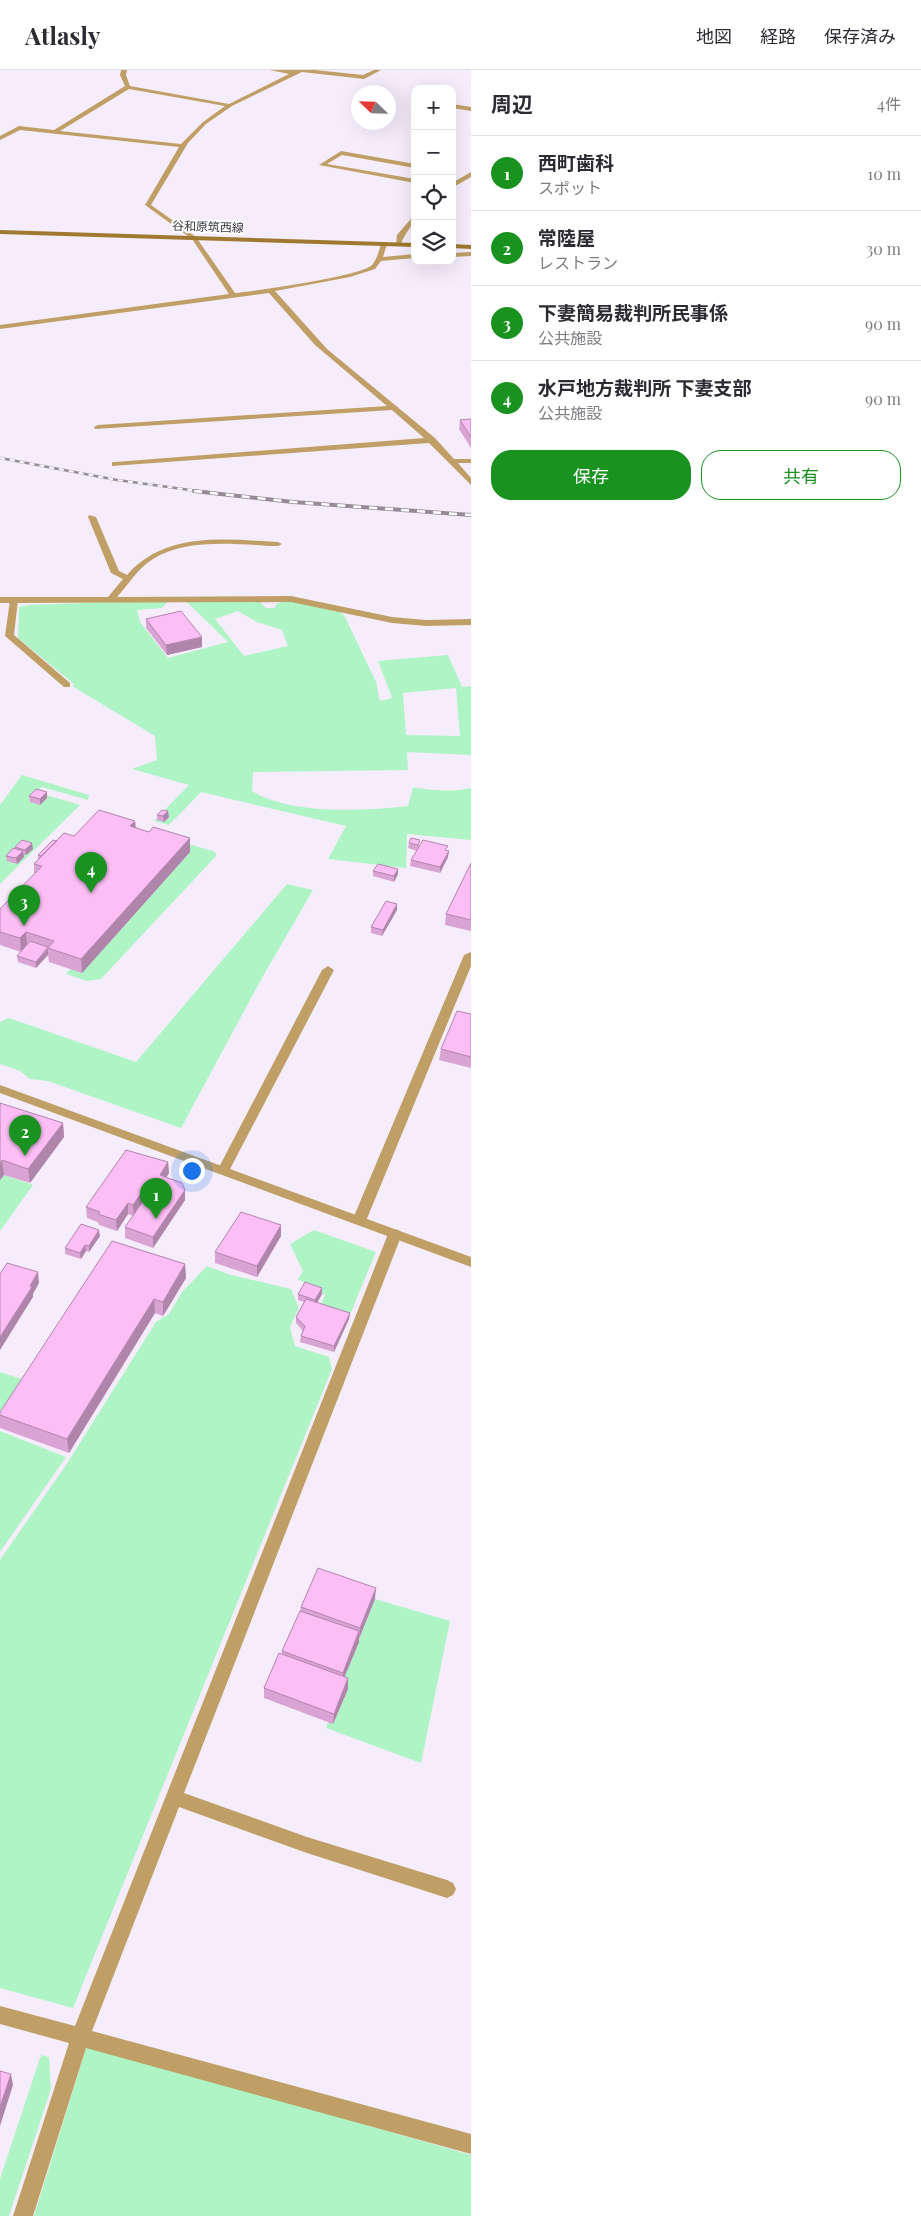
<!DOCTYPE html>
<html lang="ja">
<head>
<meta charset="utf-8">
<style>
	:root { --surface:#fff; --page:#f2f2f3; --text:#2b2b33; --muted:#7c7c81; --line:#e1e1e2; --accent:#199220 }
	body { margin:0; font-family:"Playfair Display","Noto Sans JP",serif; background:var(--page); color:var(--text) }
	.controls { position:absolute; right:15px; top:15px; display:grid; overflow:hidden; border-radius:10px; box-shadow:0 5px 20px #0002 }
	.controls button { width:45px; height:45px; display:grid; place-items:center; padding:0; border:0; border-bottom:1px solid var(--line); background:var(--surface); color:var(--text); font:25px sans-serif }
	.compass { position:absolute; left:351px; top:15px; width:45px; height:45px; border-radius:50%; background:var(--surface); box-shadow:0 5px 20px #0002; rotate:293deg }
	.you { position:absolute; left:191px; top:1100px; width:18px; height:18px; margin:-12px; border:4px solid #fff; border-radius:50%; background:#1a73e8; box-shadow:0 0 0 8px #1a73e833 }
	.badge { display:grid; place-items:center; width:32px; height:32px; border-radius:50%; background:var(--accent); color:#fff; font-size:16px; font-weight:700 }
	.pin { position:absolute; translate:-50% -41px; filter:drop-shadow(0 1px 2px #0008) }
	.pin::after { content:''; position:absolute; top:26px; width:18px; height:15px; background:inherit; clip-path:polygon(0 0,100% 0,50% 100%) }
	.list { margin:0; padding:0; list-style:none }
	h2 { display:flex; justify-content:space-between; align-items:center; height:65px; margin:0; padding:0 20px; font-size:21px }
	h2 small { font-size:16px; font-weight:400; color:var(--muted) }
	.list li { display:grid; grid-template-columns:32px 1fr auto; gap:15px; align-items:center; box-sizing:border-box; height:75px; padding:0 20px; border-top:1px solid var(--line) }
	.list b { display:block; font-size:19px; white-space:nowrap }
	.list p { margin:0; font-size:16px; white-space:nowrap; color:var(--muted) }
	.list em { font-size:16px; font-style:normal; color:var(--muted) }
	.actions { display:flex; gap:10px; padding:15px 20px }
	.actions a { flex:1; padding:11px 0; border:1px solid var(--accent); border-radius:20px; text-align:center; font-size:18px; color:var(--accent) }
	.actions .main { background:var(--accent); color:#fff }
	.icon { flex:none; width:28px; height:28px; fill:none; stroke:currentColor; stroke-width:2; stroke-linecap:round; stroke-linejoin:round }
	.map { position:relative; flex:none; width:471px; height:2146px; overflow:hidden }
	header { display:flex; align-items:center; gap:30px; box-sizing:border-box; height:70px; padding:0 25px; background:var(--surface); border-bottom:1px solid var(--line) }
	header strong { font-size:24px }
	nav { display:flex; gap:28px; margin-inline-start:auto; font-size:18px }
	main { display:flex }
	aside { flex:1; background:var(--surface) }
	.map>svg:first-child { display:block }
</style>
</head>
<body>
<header>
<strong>Atlasly</strong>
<nav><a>地図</a><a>経路</a><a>保存済み</a></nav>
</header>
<main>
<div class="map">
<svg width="471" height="2146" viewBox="0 0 471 2146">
	<rect width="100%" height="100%" fill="#f6edfc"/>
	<path fill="#aef4c4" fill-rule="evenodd" d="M168 530 166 534 161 538 137 540 140 552 168 588 228 572 186 531 260 532 266 538H275L276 534C293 526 320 537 338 541L344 545 376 612 380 631 392 628 378 591 448 585 462 617 471 616V685L407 682 408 700 253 702 252 721C291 745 363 741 408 736L413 717C432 721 452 722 471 718V770L407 764 406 798 328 789 346 756 201 722 169 755 154 751 189 715 132 699 157 690 155 666 72 616 75 615 18 568 19 537 28 535ZM238 541 257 552 282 560 288 576 244 586 215 549ZM456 618 460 666 406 665 403 623Z
		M22 705 89 725 88 730 42 717 36 722 80 735 0 814V735Z
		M185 773 213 781 216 783V786L101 909 87 911 66 904Z
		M287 814 313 820 263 906 181 1058 48 1011 30 1009 20 1001 0 994V952L9 948 136 992Z
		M4 1105 33 1115 0 1161V1110Z
		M314 1160 376 1182 349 1247 320 1237 325 1225 298 1209 303 1201 290 1174Z
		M207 1196 231 1205 291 1219 299 1238 290 1257 295 1276 329 1287 332 1299 73 1938 0 1918V1490L68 1392 156 1252 169 1244 182 1222Z
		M0 1302 25 1310 0 1352Z
		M0 1361 66 1387 0 1482Z
		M375 1529 450 1551 421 1693 326 1658 328 1652 333 1653 347 1619 342 1613Z
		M87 1975 471 2085V2146H34Z
		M41 1985 49 1987 51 2019 9 2146H0V2109Z"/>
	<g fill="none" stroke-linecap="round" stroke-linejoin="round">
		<path fill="#bf9f66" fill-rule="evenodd" d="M14 527 18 530 14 565 70 613V617H64L5 566 10 530Z"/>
		<path fill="#bf9f66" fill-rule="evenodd" d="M121 0H127L126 5 130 16 229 34 289 4 270 0H315L363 5 374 0H381L364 9 302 2 232 36 206 54 188 73 151 135 196 167 235 223C256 221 362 206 372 195 377 189 379 181 381 174L384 172 387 174 383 187 415 184V188L381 191 375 199 350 207 275 221 327 279 435 368 454 389H471V393H458L471 408V415L429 373 112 396V392H115L424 368 392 340 95 359 94 357 98 355 387 336 315 275 269 223 0 259V255L229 224 192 169 145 135 179 77 20 60 0 70V66L19 56 54 60 125 16 120 5ZM129 19 225 36 203 52 181 74 60 61Z
			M452 34 471 37V41L452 38Z
			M341 81 415 94V98L342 85 327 94 415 109V113L319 95Z
			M471 102V107L452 118V113Z
			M415 144C415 155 404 163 401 174L396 175 397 165Z
			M471 182V186L452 187V183Z
			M89 445 96 447 119 501 127 505C165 461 225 469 278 472L282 474 278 476C239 475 188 467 153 489 138 498 129 514 117 527L291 526 392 547 426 550 471 549V555L426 556 392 553 291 532 0 533V527H108L123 509 111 503 88 447Z
			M471 882V896L366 1151 364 1154H354L352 1151 464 885Z
			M328 896 334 900 229 1101 227 1104H219L217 1101 322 900Z
			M395 1159 400 1161 402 1164 184 1723 307 1767 447 1810 453 1813 456 1819 453 1825 447 1828 307 1783 179 1737 92 1961 471 2064V2084L86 1978 33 2146H13L69 1973 0 1954V1936L75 1956 388 1164 390 1161Z"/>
		<path fill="#bf9f66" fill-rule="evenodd" d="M0 1015 471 1187V1197L0 1023Z"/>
		<path fill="#9e792f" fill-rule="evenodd" d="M0 160 415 173V177L0 164Z
			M452 174 471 175V179L452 178Z"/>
		<defs>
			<path id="rail-far1" d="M0 388 117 410 205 422"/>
			<path id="rail" d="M194 421 293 432 471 445"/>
		</defs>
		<use href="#rail-far1" stroke="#938c97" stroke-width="2.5"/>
		<use href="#rail" stroke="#938c97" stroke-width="4"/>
		<use href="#rail-far1" stroke="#fefefe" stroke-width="2" stroke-dasharray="5" stroke-linecap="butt"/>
		<use href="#rail" stroke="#fefefe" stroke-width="2.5" stroke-dasharray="8" stroke-linecap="butt"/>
	</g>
	<path fill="#d9a3d3" d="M471 349V378L459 359 460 350Z
		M146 549 202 577 167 585 146 558Z
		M47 722V728L40 735 30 732 29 726Z
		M157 745 169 747 164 752 157 750Z
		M135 751 136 758 149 762 190 768V782L82 903 49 892 48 885 36 898 18 892 17 886 21 882 0 875V839L34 804V794L38 789V785L57 771Z
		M409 773 447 781 448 787 440 803 410 796 411 790 417 781 408 778Z
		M15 777 33 779 26 785H24V787L17 794 7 791 6 786 15 779Z
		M471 793V861L445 855 446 844Z
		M398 799V804L394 812 373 806V801Z
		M397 840 382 866 371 863V857Z
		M471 944V998L439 990 441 979Z
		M0 1033 63 1053 64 1067 30 1113 4 1105 0 1110Z
		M168 1092 169 1103 166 1108 185 1120V1130L153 1178 125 1168V1157L133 1146 128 1144 117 1161 99 1155 98 1152 87 1148 86 1137Z
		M100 1166 89 1182 86 1181 81 1189 65 1184V1178Z
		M281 1166 257 1207 215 1193V1182Z
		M185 1194 186 1208 163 1246 155 1243 69 1383 0 1358V1342Z
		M322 1218V1224L317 1233 350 1243 349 1249 334 1282 300 1272 301 1266 303 1261 296 1253V1247L304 1232 298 1230V1224Z
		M375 1529 359 1568V1572L344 1607 348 1608V1619L333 1654 264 1628V1618L282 1585V1581L300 1541 301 1537Z"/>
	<path fill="#b085ac" d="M202 567V577L167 585 166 575Z
		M47 722V728L40 735V729Z
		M168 741 169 747 164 752 163 746Z
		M135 751 136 764 130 756Z
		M190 768V782L82 903 81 889Z
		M32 773 33 779 26 785 25 780Z
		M23 781 24 787 17 794 16 788Z
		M449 781 448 787 440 803V797Z
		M398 799V804L394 812V806Z
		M397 834V840L382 866 383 860Z
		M26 862 27 876 21 882 20 868Z
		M48 879V885L36 898V892Z
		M63 1053 64 1067 30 1113 28 1099Z
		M2 1090 4 1105 0 1110V1094Z
		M168 1092 169 1103 160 1116V1105Z
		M149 1112V1123L134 1146 133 1135Z
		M185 1120V1130L153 1178V1167Z
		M128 1133V1144L117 1161 116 1150Z
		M281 1155V1166L257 1207V1196Z
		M99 1160 100 1166 89 1182V1176Z
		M85 1175 86 1181 81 1189 80 1183Z
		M185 1194 186 1208 163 1246V1232Z
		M38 1202 39 1213 33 1224V1227L0 1280V1267Z
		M322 1218V1224L315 1236V1230Z
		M154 1229 155 1243 69 1383 67 1369Z
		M350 1243 349 1249 334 1282V1276Z
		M376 1518 375 1529 359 1569 360 1558Z
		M359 1561V1572L342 1613 343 1603Z
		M348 1608V1619L333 1654 334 1644Z
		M11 2004 13 2015 0 2056V2037Z"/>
	<path fill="#fcbef5" stroke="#b085ac" d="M471 349V367L460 350Z
		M181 541 202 567 166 575 146 549Z
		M36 719 47 722 40 729 29 726Z
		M99 740 135 751 130 756 149 762 153 757 190 768 81 889 48 878 54 871 26 862 20 868 0 862V839L42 796 34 794 64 763 74 766Z
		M162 740 168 741 163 746 157 745Z
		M411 768 420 770 418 775 409 773Z
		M22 770 32 773 25 780 15 777Z
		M53 770 57 771 41 786 38 785Z
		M423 770 448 776 445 780 449 781 440 797 411 790Z
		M13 778 23 781 16 788 6 786Z
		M471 793V850L446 844Z
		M378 794 398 799 394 806 373 801Z
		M386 831 397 834 383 860 371 857Z
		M30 871 48 877 36 892 17 886Z
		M457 941 471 944V987L441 979Z
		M0 1033 63 1053 28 1099 2 1090 0 1094Z
		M126 1080 168 1092 160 1105 182 1113 185 1120 153 1167 125 1157 155 1114 149 1112 133 1135 128 1133 116 1150 98 1144 100 1142 86 1137Z
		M241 1142 281 1155 257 1196 215 1182Z
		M81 1154 99 1160 89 1176 85 1175 80 1183 65 1178Z
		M112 1171 185 1194 163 1232 154 1229 67 1369 0 1345V1342Z
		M7 1193 38 1202 30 1216 32 1217 0 1267V1204Z
		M305 1212 322 1218 315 1230 298 1224Z
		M306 1229 350 1243 334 1276 301 1266 305 1256 296 1247Z
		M318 1498 376 1518 360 1558 301 1537Z
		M300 1541 359 1561 343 1603 282 1581Z
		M279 1583 348 1608 334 1644 264 1618Z
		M0 2001 11 2004 0 2037Z"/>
	<g text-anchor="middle" stroke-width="4" stroke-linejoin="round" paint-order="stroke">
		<g font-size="12" fill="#3b363e" stroke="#fefefe">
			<text transform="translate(208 157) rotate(2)" y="4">谷和原筑西線</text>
		</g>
	</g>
</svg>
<div class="controls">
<button>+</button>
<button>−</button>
<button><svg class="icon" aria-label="locate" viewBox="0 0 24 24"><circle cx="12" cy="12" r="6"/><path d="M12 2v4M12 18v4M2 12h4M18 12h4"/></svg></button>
<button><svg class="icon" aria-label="layers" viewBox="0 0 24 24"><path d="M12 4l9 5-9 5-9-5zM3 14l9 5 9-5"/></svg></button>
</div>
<svg class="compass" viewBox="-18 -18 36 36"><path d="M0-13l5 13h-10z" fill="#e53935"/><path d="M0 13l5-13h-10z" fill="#7c7c81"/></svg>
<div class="you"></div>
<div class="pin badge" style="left:156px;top:1149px">1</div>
<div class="pin badge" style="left:25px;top:1086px">2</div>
<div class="pin badge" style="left:24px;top:856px">3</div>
<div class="pin badge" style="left:91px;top:823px">4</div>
</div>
<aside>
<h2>周辺<small>4件</small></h2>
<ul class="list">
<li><span class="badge">1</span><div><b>西町歯科</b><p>スポット</p></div><em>10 m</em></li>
<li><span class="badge">2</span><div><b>常陸屋</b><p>レストラン</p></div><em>30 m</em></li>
<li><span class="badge">3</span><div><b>下妻簡易裁判所民事係</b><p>公共施設</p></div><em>90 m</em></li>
<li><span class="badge">4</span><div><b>水戸地方裁判所 下妻支部</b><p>公共施設</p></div><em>90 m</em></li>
</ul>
<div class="actions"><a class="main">保存</a><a>共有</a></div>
</aside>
</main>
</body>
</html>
